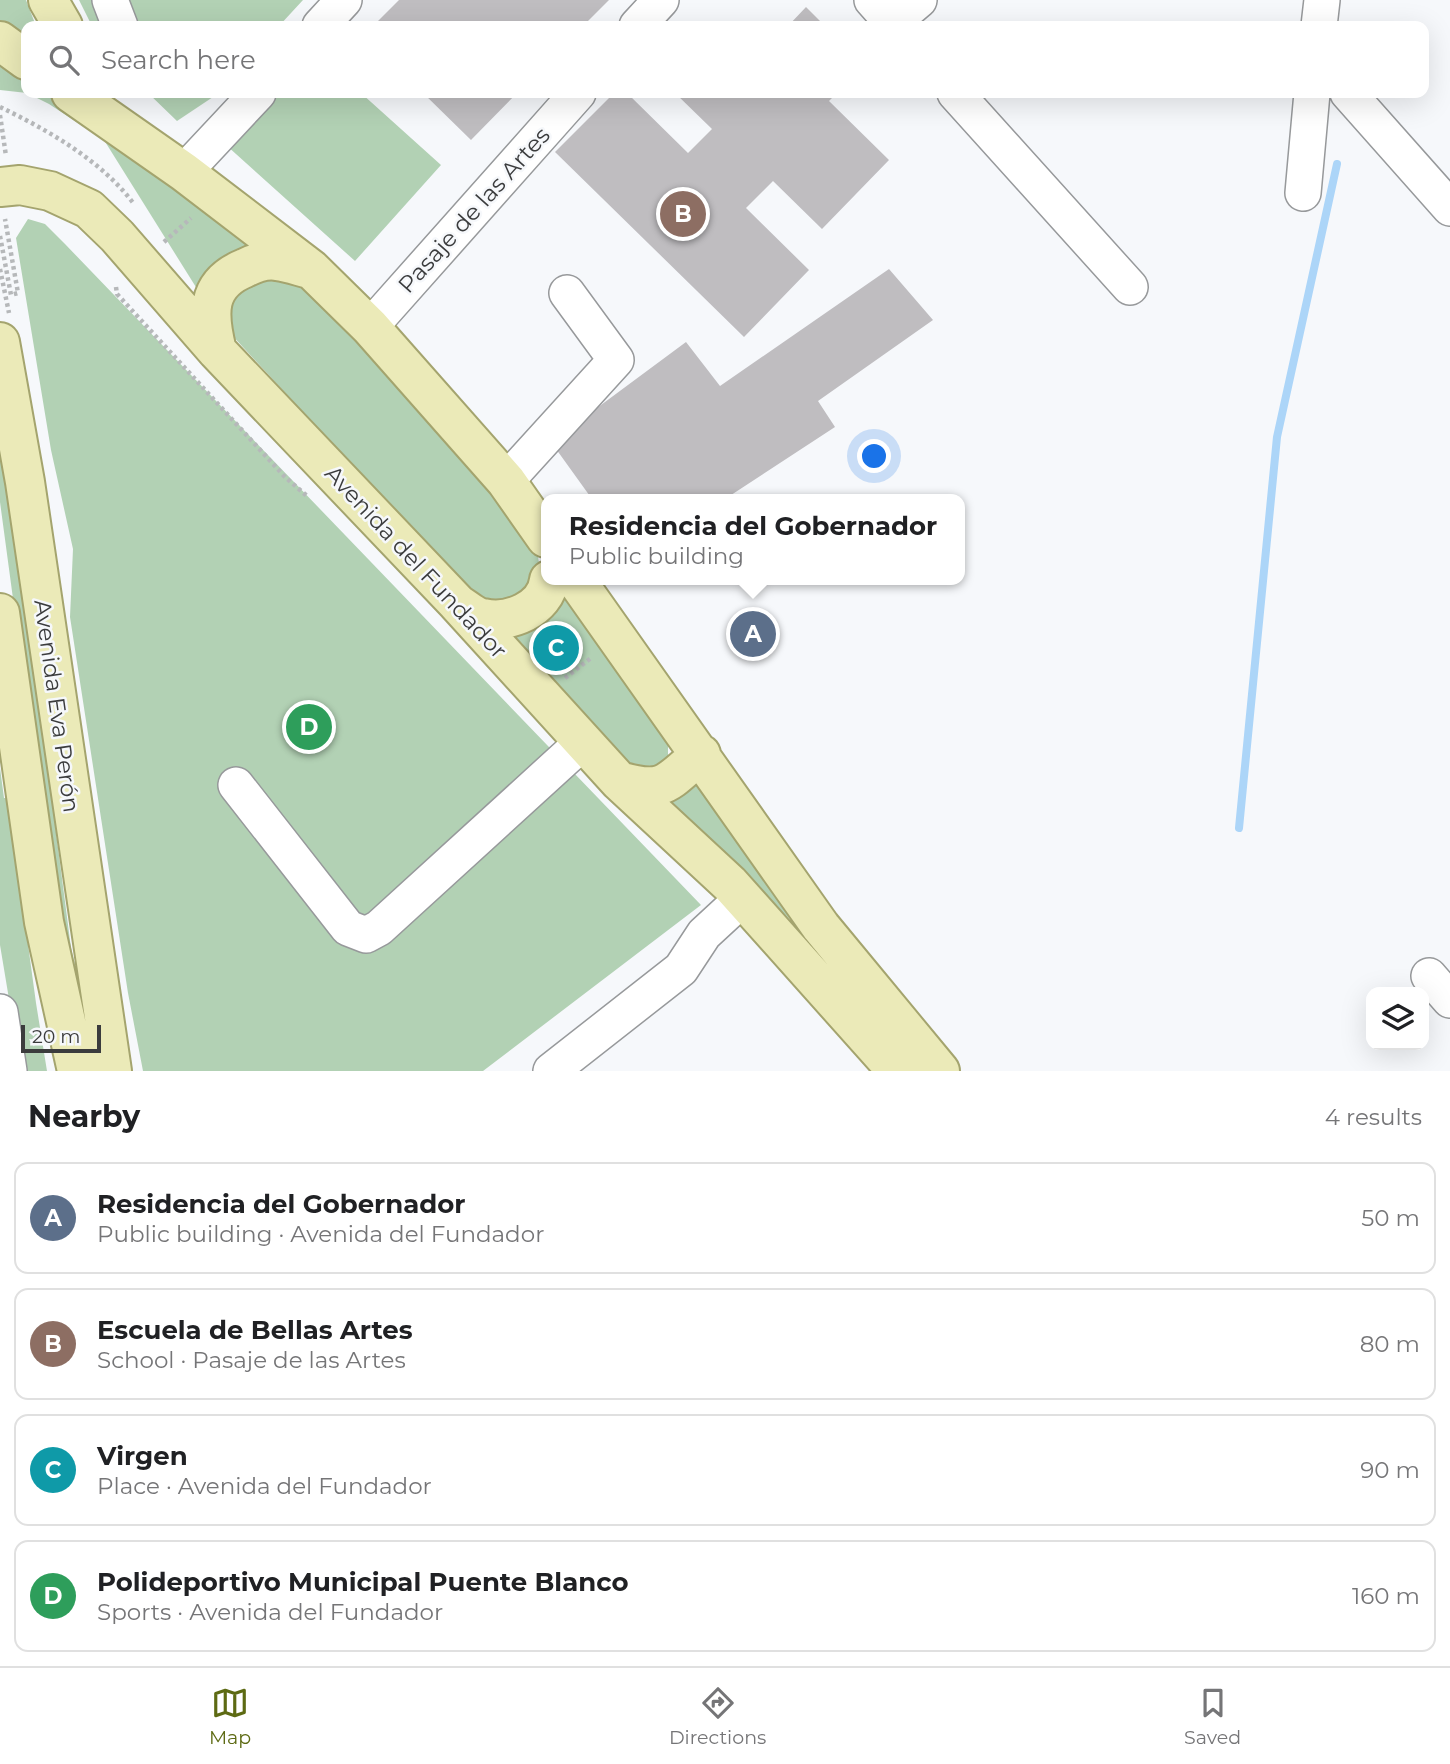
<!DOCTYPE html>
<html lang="en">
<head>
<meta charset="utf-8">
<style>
	:root { --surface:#fff; --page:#f6f6f6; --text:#202124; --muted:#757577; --line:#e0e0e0; --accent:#5d6a13 }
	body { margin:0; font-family:Montserrat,sans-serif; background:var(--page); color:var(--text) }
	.controls { position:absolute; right:21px; bottom:21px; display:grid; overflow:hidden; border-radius:14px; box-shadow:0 7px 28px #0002 }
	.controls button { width:63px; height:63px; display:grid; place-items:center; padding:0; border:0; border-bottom:2px solid var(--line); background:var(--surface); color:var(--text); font:35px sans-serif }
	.scale { position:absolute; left:21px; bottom:18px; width:80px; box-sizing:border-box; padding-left:7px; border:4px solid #3b3c3d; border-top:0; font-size:19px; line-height:24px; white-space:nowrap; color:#3b3c3d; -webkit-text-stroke:5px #f6f8fb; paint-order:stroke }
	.you { position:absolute; left:875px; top:457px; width:24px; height:24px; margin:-18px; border:5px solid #fff; border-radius:50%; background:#1a73e8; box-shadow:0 0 0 10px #1a73e833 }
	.badge { display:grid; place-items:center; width:46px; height:46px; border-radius:50%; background:var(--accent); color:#fff; font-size:23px; font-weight:700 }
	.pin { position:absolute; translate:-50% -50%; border:4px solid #fff; box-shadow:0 2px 7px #0006 }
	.popup { position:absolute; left:541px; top:494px; width:424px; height:91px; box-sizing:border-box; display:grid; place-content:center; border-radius:14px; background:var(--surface); filter:drop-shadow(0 2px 5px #0005); font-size:23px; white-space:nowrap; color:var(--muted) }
	.popup b { font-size:26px; color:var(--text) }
	.popup::after { content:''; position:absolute; left:50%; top:100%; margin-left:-14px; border:14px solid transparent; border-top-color:var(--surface) }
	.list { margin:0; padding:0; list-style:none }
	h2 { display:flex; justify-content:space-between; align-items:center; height:91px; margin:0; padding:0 28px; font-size:30px }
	h2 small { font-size:23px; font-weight:400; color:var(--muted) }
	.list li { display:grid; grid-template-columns:46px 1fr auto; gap:21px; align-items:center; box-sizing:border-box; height:112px; margin:0 14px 14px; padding:0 14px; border:2px solid var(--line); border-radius:14px }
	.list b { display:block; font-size:26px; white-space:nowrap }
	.list p { margin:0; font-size:23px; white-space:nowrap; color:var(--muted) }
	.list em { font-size:23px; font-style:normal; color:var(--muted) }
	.icon { flex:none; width:38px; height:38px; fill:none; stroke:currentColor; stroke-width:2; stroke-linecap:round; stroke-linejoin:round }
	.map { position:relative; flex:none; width:1450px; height:1071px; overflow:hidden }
	.search { position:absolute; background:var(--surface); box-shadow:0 7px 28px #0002; left:21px; right:21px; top:21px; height:77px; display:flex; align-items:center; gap:18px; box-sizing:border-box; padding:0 24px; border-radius:14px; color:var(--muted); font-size:26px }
	.sheet { height:595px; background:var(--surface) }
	nav { display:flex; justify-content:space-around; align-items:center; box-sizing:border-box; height:98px; border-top:2px solid var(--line); background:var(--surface); font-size:19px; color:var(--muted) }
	nav a { display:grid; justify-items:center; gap:4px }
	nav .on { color:var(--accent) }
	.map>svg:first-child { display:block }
</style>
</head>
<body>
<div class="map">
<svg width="1450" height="1071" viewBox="0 0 1450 1071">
	<rect width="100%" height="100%" fill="#f6f8fb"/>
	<path fill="#b2d1b4" d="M0 0H26L36 26H26V36L0 20Z
		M79 0H303L279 26H92Z
		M0 65 26 81V93H44L118 143 264 251 204 300 104 140 49 104 27 93 0 90Z
		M148 93H219L177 121Z
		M273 93H361L441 165 355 261 226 145Z
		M28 219 45 224 65 244 701 905 483 1071H143L128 993 70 617 73 549 51 450 16 238Z
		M292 275 386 364 533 540C544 572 542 581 515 602L476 600 230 333 227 294 239 280Z
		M0 440 27 608 71 948 94 1045 60 948 0 502Z
		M558 580 668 743V759L659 774 627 771 501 631Z
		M0 768 4 798H8L36 1003 47 1071H21L0 945Z
		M694 774 793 922 660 800Z"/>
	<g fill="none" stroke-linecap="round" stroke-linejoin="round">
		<path stroke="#acd5f8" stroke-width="8" d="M1239 828 1277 437 1337 164"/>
	</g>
	<path fill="#bfbdc0" d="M399 0H609L583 26H373Z
		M806 7 825 26H788Z
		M423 93H517L471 140Z
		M614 93H627L688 153 712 129 675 93H837L829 101 889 160 822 229 773 181 746 208 809 270 744 337 555 152Z
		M889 269 933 320 818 401 835 427 725 499H592L551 442 686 342 720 386Z"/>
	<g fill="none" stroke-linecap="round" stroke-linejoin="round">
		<defs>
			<path id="minor" d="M110 0 120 26
				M872 0 895 26
				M892 23 919 0
				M320 26 344 0
				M637 26 661 0
				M1319 26 1322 0
				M955 93 1130 287
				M1348 93 1450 208
				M184 172 258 93
				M1303 193 1312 93
				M370 327 578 93
				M506 481 616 360 567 293
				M236 785 348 928 366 935 379 928 583 742
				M1429 976 1450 1000
				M0 1012 9 1071
				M551 1071 681 969 704 934 743 898"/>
			<path id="major" d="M48 0 63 26
				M0 41 26 60
				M71 93 184 172 311 269 370 327 506 481 546 538
				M0 187 20 185 50 191 89 209 117 236 217 351 457 603 619 781 730 884 897 1071
				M0 342 25 482 112 1071
				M217 351C208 315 205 284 245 268 255 263 266 259 277 261 287 262 298 266 309 269
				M576 580 821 927 940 1071
				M458 604C466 609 475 617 483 618 509 624 546 609 549 580
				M0 613 44 922 77 1071
				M619 781C666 794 666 783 701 754"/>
		</defs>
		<use href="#minor" stroke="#97999b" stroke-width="38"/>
		<use href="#major" stroke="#a4a46e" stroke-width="42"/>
		<path stroke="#b6b8ba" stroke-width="4.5" stroke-dasharray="3.5 3.5" stroke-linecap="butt" d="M0 107C48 130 102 161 134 204
			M0 115 6 156
			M0 236 11 295 18 293 5 219
			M164 242 191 218
			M0 269 9 313
			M116 287 117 294 285 477 307 496
			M565 678 591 658"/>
		<use href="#minor" stroke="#fff" stroke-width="35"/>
		<use href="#major" stroke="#ebeab8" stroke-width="38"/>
	</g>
	<g text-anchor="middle" stroke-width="5" stroke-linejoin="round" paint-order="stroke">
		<g font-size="23" fill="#3b3c3d" stroke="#f6f8fb">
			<text transform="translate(474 210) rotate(-48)" y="8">Pasaje de las Artes</text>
			<text transform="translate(416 562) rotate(47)" y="8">Avenida del Fundador</text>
			<text transform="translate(57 706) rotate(82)" y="8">Avenida Eva Perón</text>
		</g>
	</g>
</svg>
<div class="controls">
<button><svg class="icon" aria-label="layers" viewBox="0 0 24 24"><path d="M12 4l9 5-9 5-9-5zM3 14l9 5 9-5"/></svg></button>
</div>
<div class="scale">20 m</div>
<div class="you"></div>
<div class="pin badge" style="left:753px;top:634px;background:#5c6f8a">A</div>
<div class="popup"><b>Residencia del Gobernador</b>Public building</div>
<div class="pin badge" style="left:683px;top:214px;background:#8d6e63">B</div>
<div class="pin badge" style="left:556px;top:648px;background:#0f9aa8">C</div>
<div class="pin badge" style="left:309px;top:727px;background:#2e9e5b">D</div>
<div class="search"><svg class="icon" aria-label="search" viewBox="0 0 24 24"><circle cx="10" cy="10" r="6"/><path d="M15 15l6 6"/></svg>Search here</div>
</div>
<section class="sheet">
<h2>Nearby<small>4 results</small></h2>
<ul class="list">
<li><span class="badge" style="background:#5c6f8a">A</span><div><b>Residencia del Gobernador</b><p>Public building · Avenida del Fundador</p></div><em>50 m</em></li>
<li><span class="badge" style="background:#8d6e63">B</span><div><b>Escuela de Bellas Artes</b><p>School · Pasaje de las Artes</p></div><em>80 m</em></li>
<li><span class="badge" style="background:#0f9aa8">C</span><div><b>Virgen</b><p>Place · Avenida del Fundador</p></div><em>90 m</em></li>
<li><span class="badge" style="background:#2e9e5b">D</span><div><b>Polideportivo Municipal Puente Blanco</b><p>Sports · Avenida del Fundador</p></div><em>160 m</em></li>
</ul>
</section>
<nav>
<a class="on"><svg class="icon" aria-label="map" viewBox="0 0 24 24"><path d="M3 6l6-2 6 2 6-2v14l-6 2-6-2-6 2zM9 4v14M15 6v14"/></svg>Map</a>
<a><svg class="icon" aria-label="directions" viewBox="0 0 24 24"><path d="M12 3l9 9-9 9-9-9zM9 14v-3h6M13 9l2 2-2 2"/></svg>Directions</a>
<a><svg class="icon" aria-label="saved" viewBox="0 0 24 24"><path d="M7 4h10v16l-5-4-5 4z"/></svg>Saved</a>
</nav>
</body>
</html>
